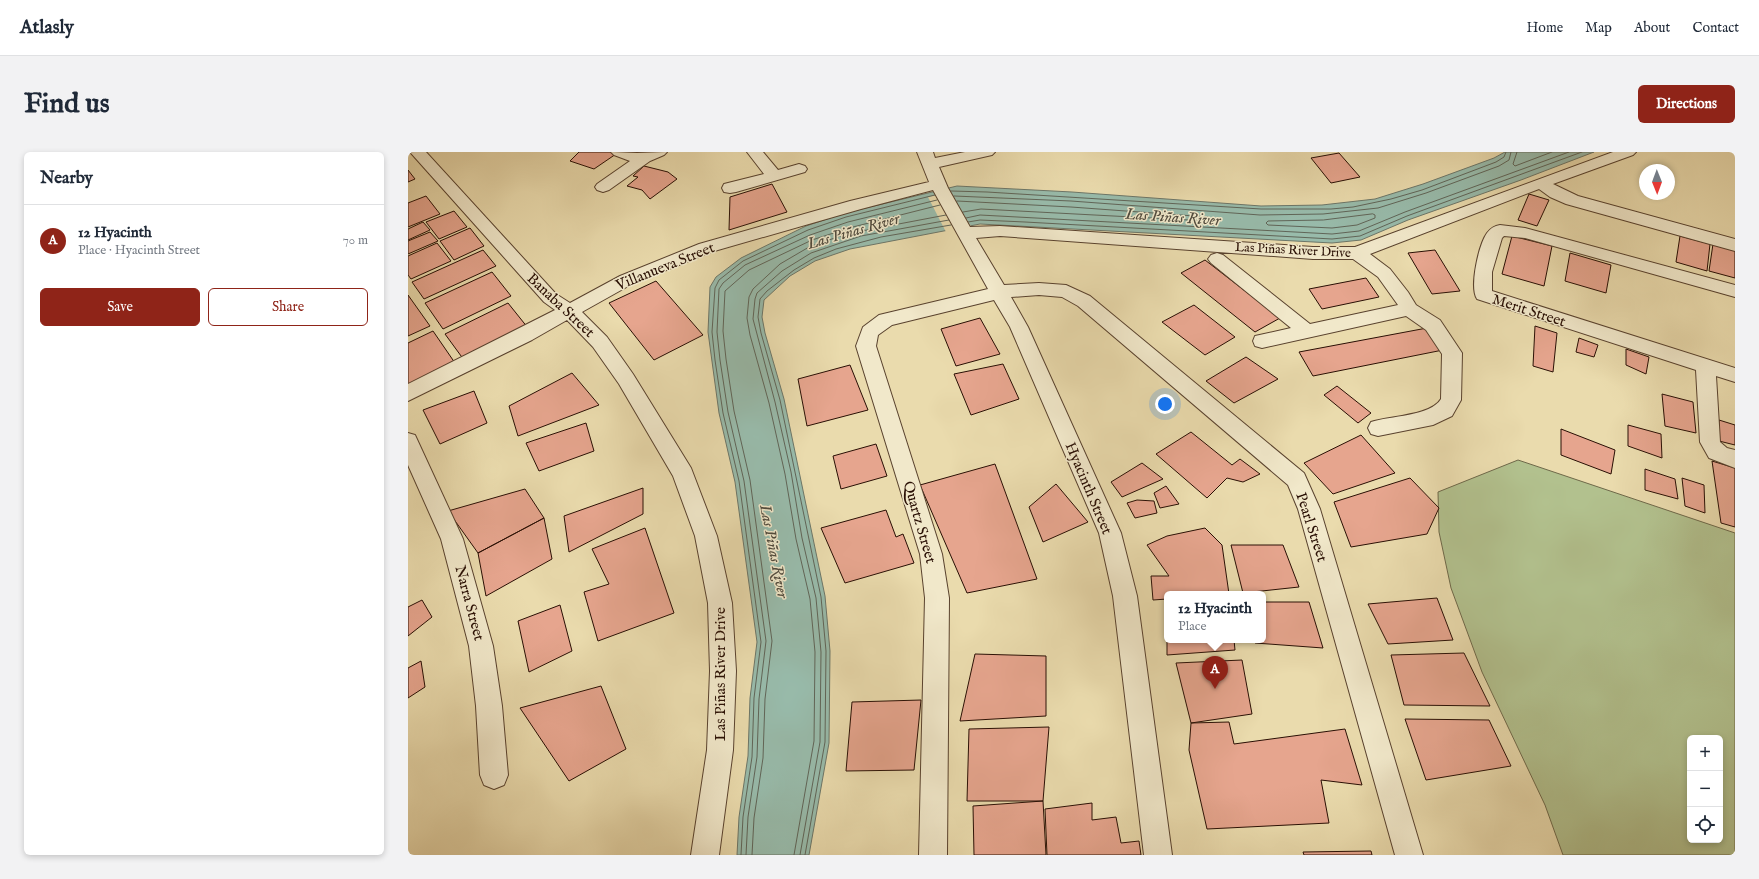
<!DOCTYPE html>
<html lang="en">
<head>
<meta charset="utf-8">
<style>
	:root { --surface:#fff; --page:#f2f2f3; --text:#1f2937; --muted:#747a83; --line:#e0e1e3; --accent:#8f2418 }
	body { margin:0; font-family:"IM FELL English",serif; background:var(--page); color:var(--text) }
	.controls { position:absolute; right:12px; bottom:12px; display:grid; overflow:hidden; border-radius:6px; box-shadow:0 2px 6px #0003 }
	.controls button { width:36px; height:36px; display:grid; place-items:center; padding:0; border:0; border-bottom:1px solid var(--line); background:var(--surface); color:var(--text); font:20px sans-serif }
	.compass { position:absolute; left:1231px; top:12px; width:36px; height:36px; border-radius:50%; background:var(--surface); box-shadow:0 2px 6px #0003; rotate:179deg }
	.you { position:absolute; left:757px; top:252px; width:14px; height:14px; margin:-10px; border:3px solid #fff; border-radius:50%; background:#1a73e8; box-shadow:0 0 0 6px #1a73e833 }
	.badge { display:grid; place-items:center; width:26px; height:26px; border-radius:50%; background:var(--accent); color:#fff; font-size:13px; font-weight:700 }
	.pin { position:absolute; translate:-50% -33px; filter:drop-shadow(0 1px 2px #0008) }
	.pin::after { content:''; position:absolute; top:21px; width:14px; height:12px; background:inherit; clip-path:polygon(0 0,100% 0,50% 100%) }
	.popup { position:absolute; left:756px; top:439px; width:102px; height:52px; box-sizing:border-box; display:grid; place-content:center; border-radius:6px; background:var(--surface); filter:drop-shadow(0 1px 3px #0005); font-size:13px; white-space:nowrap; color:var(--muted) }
	.popup b { font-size:15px; color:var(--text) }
	.popup::after { content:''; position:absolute; left:50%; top:100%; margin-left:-8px; border:8px solid transparent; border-top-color:var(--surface) }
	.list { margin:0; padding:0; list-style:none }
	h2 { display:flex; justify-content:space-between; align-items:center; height:52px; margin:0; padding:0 16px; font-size:17px }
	h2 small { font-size:13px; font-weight:400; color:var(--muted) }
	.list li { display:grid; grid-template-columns:26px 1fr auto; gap:12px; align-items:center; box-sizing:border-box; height:72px; padding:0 16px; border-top:1px solid var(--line) }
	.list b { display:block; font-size:15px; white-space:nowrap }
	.list p { margin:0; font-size:13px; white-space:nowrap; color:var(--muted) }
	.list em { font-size:13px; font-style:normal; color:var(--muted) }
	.actions { display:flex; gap:8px; padding:12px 16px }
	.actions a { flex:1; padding:9px 0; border:1px solid var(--accent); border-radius:6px; text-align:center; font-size:14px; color:var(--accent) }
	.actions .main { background:var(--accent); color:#fff }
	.icon { flex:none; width:22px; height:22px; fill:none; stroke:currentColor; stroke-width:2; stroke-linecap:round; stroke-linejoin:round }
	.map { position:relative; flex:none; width:1327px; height:703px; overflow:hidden; border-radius:6px }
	header { display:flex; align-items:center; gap:24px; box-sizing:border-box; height:56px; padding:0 20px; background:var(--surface); border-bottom:1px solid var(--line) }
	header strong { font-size:19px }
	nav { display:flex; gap:22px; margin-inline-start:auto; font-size:14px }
	.intro { display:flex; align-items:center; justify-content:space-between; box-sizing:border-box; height:96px; padding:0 24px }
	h1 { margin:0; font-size:28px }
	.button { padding:10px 18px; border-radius:6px; background:var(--accent); color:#fff; font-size:14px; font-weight:700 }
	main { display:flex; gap:24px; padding:0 24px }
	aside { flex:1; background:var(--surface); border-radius:6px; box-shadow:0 2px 6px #0003 }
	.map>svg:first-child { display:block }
</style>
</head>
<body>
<header>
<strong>Atlasly</strong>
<nav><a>Home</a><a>Map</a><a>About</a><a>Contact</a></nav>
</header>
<div class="intro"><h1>Find us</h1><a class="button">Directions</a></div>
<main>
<aside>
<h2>Nearby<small></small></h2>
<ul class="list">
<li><span class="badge">A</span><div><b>12 Hyacinth</b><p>Place · Hyacinth Street</p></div><em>70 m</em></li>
</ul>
<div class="actions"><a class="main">Save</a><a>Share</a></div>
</aside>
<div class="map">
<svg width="1327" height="703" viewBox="0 0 1327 703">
	<rect width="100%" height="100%" fill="#eadbad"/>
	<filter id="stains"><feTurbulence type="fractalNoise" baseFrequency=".005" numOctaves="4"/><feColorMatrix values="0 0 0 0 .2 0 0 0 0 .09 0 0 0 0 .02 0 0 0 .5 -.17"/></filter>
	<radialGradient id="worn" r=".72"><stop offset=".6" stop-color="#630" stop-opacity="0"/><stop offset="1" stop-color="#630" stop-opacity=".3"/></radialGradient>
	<path fill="#b2c18e" stroke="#6e6849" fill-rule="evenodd" d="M1110 308 1327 381V703H1155L1137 653 1074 520 1043 436 1031 380 1030 340ZM1282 586H1312V688H1282Z"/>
	<path fill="#98bbab" stroke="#6c7668" d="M1097 0H1186L1113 28 1000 68 953 88 924 91 572 72 442 97 407 109 382 124 356 148 354 165 357 181 376 247 417 444 422 499 421 591 401 703H329L331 665 340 604 342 546 349 490 327 330 311 261 300 180 302 135 308 125 333 106 398 74 437 61 549 34 664 40 853 54 914 53 967 47 1015 32 1086 6Z"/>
	<path fill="#eadbad" d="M542 40 564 76 538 80 520 45Z"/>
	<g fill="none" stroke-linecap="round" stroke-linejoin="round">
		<path stroke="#606558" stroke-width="1" d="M1109 0 1105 12 1107 14 1144 0
			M543 39 579 40 853 57H923L945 55 983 47 1014 38 1088 10 1096 5 1098 0
			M546 44 663 49 852 63 915 62 970 56 1018 41 1091 14 1101 8 1103 0
			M549 49 663 55 800 65 802 67 800 69 573 57 555 60
			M965 62 967 63V66L949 73 924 76 860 73 858 71 860 69 915 68Z
			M558 66 572 63 924 82 951 79 997 60 1161 0
			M560 70 572 68 617 70 924 87 952 84 999 64 1174 0
			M333 703 335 665 344 605 346 546 353 490 331 329 315 261 307 208 304 180 307 136 311 128 335 109 400 78 438 65 527 43
			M338 703 340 665 349 605 351 547 358 489 336 329 320 260 312 208 309 180 311 137 315 131 337 113 402 83 440 70 529 48
			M344 703 346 666 355 606 357 547 364 489 342 328 326 259 318 207 315 179 317 139 341 118 404 88 441 76 532 53
			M386 703 406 589 407 500 402 447 388 387 377 322 361 251 342 183 339 166 341 145 345 137 372 112 401 95 438 82 538 63
			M392 703 412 590 413 500 408 446 394 386 383 320 367 250 345 167 347 147 349 141 374 119 403 101 453 84 541 68
			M397 703 417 590 418 499 413 445 372 248 353 181 350 165 352 147 359 139 386 118 406 106 428 97 473 85 543 73"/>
	</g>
	<path fill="#e6a58e" stroke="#290f04" d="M171 0H203L208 2 186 17 162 9Z
		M931 1 952 25 923 31 903 6Z
		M236 14 260 20 269 27 242 47 234 38 219 34 230 25 225 24Z
		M0 18 7 27 0 30Z
		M364 32 379 60 321 78 322 45Z
		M1121 42 1141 48 1129 74 1110 68Z
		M18 44 32 62 0 75V51Z
		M46 59 59 75 31 87 18 70Z
		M15 70 22 78 0 88V77Z
		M62 76 76 94 46 108 32 89Z
		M22 80 30 89 0 102V89Z
		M1104 84 1144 94 1136 134 1094 122Z
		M1272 84 1302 92 1299 119 1268 110Z
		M29 91 43 109 3 127 0 123V104Z
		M1305 92 1327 99V126L1301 119Z
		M75 98 88 114 16 147 4 130Z
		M1027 98 1052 139 1024 142 1000 101Z
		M1162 101 1203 113 1198 141 1157 129Z
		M797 108 872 166 847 180 773 121Z
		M84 120 103 144 35 177 17 151Z
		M958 126 971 145 914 157 901 137Z
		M248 129 295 183 246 208 201 151Z
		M0 143 22 174 0 184Z
		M100 151 120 176 56 208 37 182Z
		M786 153 827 185 797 203 754 170Z
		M572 166 592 202 548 214 533 177Z
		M1127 174 1149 181 1145 220 1125 214Z
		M1019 176 1035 198 905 224 891 200Z
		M25 179 47 211 0 234V191Z
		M1171 186 1190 193 1186 205 1168 200Z
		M1218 197 1241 205 1238 222 1218 213Z
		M838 205 870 227 826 251 798 229Z
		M595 212 611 247 563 263 546 222Z
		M442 213 460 258 399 274 390 227Z
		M164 221 191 253 110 284 101 254Z
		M929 234 963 261 950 271 916 243Z
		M66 239 79 271 32 292 15 258Z
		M1254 242 1285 250 1288 281 1257 274Z
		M1311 268 1327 273V293L1311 289Z
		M178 271 186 299 131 319 118 291Z
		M1220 273 1253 282 1254 306 1220 294Z
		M1153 277 1207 298 1203 322 1153 303Z
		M783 280 824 313 832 307 852 322 835 330 819 326 799 346 748 302Z
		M953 283 987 321 925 342 896 311Z
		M468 292 479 324 433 337 425 304Z
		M1304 309 1327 316V375L1313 371Z
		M734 311 755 327 714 345 703 330Z
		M587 312 629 427 559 441 512 333Z
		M1237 317 1267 327 1270 347 1237 338Z
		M1002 326 1031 356 1019 382 943 395 926 350Z
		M1274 326 1296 333 1297 361 1277 354Z
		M648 332 680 370 635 390 621 355Z
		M758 334 771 352 752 356 746 341Z
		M235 336V362L161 400 156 364Z
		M117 337 136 366 70 401 40 359Z
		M729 348 746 349 749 361 727 366 719 351Z
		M478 358 488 385 495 382 506 411 437 431 413 376Z
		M136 366 144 407 78 444 70 401Z
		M237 376 266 461 190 489 176 440 201 432 184 397Z
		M797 376 814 393 821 442H759V447L745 448 743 424H761L739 393 759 384Z
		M823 393H875L891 435 835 441Z
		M1029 446 1045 488 980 492 960 452Z
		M14 448 24 465 0 484V455Z
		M855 450H901L915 496 847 491 846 488H855Z
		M152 453 164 499 121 520 110 469Z
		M759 488H826L827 498 759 503Z
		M1056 501 1082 554 996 553 983 503Z
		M567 502 638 504V564L552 569Z
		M834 508 844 562 783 571 768 511Z
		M13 509 17 535 0 546V516Z
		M193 534 218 597 161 629 112 556Z
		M513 548 506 618 438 619 444 550Z
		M997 567 1081 568 1103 614 1018 628Z
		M821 570 826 592 937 577 954 633 913 628 921 671 799 677 781 598 783 571Z
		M641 575 635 649H559L561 577Z
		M635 649 638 703H566L565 654Z
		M684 651V668L708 665 713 691 731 689 733 703H639L637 657Z
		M963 699 964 703H896L895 700Z"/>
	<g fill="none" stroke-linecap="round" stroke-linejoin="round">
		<defs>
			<path id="minor" d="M2 0H18L148 142 162 151 212 124 291 92 442 49 521 30 509 0H525L527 6 557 0H587L584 3 531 15 540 36 562 75 592 74 905 95H947L1205 0H1228L1225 3 1145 32 1170 44 1327 87V99L1158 52 1142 45 1131 37 962 102 982 117 1000 140 1008 153 1032 168 1054 201 1053 248 1044 264 1025 273 970 284 963 282 960 276 963 270C981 264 1023 264 1033 247L1034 202 1018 178 998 164 854 196 847 194 845 189 847 184 883 176 803 111 800 107 803 103 809 101 815 103 902 172 990 153 970 125 945 107H905L592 84 568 86 596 133 631 131 658 133 682 144 896 321 912 357 1015 703H987L890 357 880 333 670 154 654 145 631 143 603 145 620 175 713 381 729 444 764 703H736L705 444 691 381 602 175 586 148 484 173 470 183 468 194 534 402 541 446 539 703H511L517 446 512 402 448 194 455 175 471 163 580 137 525 38 453 57 303 100 224 132 174 160 199 185 225 222 283 316 309 384 324 451 328 519 325 598 311 703H283L299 598 302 519 300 451 287 384 265 324 211 232 185 195 159 168 124 188 0 249V232L147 158 136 150Z
				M203 0 229 1 259 0 256 3 242 9 201 38 195 40 189 38 187 35 189 32 222 9 206 3Z
				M339 0H355L370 18 391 12 397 14 399 17 397 20 328 40 322 41 316 40 314 36 316 32 356 22Z
				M1092 73 1117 76 1327 133V145L1117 86 1096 84 1094 86 1084 120V139L1327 216V230L1308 224 1312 290 1319 296 1327 298V316L1301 306 1292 290 1288 218 1069 147C1061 135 1071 92 1079 81 1083 76 1086 74 1092 73Z
				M0 281 7 283 55 387 85 494 94 554 100 623 96 633 86 637 76 633 72 623 68 554 61 494 33 387 0 313Z"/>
		</defs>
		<use href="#minor" stroke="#59422e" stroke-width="2"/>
		<use href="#minor" fill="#f1e8ca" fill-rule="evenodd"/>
	</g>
	<g text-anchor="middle" stroke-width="3" stroke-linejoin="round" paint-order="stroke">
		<g font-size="13" fill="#290f04" stroke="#f1e8ca">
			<text transform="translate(885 97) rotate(3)" y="5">Las Piñas River Drive</text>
		</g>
		<g font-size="15" fill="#290f04" stroke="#f1e8ca">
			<text transform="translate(257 114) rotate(-22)" y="5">Villanueva Street</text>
			<text transform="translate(153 153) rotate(43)" y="5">Banaba Street</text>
			<text transform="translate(1121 158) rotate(18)" y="5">Merit Street</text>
			<text transform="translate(681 336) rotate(67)" y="5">Hyacinth Street</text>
			<text transform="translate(512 370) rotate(74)" y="5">Quartz Street</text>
			<text transform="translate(904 375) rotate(72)" y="5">Pearl Street</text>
			<text transform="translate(62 451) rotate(75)" y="5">Narra Street</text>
			<text transform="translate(312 522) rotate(-90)" y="5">Las Piñas River Drive</text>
		</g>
		<g font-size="16" font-style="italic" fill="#504b3e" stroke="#f1e8ca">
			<text transform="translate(765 64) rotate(4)" y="6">Las Piñas River</text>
			<text transform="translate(445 78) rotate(-16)" y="6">Las Piñas River</text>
			<text transform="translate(367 399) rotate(79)" y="6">Las Piñas River</text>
		</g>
	</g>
	<rect width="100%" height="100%" filter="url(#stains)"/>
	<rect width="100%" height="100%" fill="url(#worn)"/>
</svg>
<div class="controls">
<button>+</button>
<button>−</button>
<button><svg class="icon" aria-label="locate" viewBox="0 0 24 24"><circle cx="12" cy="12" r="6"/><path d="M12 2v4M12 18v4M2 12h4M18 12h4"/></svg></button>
</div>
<svg class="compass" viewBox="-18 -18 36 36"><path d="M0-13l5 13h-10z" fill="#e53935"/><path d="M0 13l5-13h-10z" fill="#747a83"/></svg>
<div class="you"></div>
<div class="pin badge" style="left:807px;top:537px">A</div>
<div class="popup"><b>12 Hyacinth</b>Place</div>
</div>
</main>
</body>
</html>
